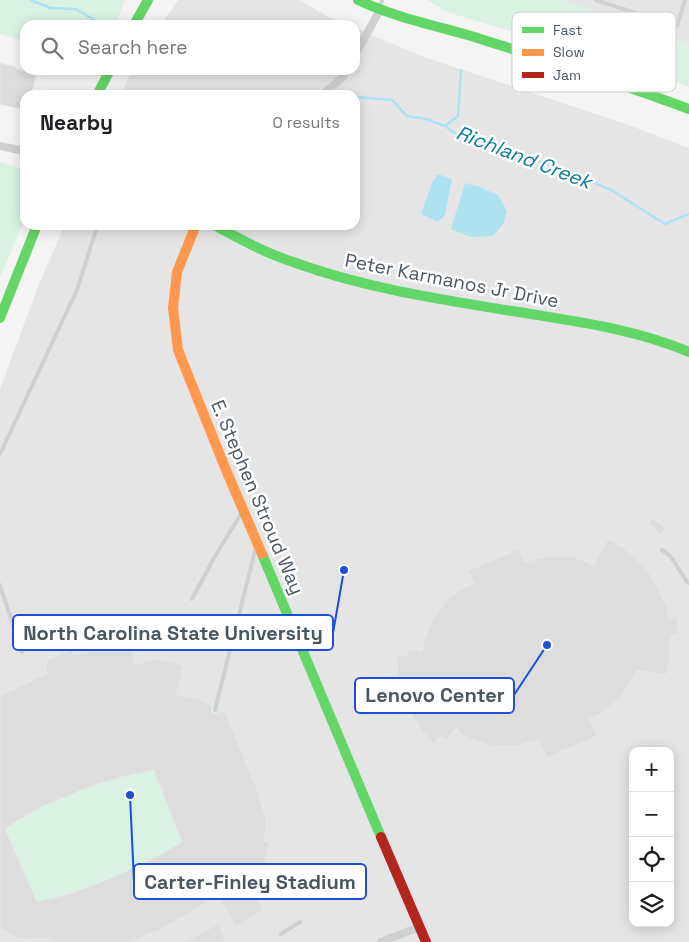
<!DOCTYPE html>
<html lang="en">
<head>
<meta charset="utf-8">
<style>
	:root { --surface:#fff; --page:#f6f6f6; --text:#202124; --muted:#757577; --line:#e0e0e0 }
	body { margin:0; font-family:"Space Grotesk",sans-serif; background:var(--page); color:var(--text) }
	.controls { position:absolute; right:15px; bottom:15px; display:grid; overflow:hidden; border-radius:10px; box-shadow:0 2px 12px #0003 }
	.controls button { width:45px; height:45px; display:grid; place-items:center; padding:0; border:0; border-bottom:1px solid var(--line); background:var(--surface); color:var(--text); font:25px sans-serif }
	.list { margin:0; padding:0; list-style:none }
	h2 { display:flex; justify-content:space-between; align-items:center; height:65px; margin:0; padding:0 20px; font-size:21px }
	h2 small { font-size:16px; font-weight:400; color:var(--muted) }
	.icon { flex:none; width:28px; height:28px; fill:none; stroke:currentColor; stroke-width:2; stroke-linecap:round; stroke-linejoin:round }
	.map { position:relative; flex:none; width:689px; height:942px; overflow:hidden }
	.search { position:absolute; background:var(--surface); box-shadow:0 2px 12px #0003; left:20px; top:20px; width:340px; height:55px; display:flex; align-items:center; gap:12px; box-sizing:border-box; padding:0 18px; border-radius:15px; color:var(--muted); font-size:19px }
	.panel { position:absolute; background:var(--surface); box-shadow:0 2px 12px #0003; left:20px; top:90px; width:340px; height:140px; border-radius:15px }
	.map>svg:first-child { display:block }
</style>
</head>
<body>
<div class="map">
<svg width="689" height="942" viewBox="0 0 689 942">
	<rect width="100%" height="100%" fill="#f4f4f4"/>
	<path fill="#e6e5e6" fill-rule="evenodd" d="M178 0H299L327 16 348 25H161Z
		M452 0H689V78Z
		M355 28 424 57 626 124 689 148V942H0V389L39 284 65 225H355V95H121L132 70H355ZM633 751H670V923H633Z"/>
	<path fill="#d9f2e3" d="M0 0H124V2L121 12 114 25H25V41L0 34Z
		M427 0H562L689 43V87L663 77 447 12Z
		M0 162 25 170V219L0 278Z
		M131 643 135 665 130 666 176 695 200 699 209 705 218 713 222 710 229 719 225 721 229 722 262 803 266 819V830L264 841 269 842 265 859 268 864 262 875 265 879 260 884 261 886 254 894 226 910 218 896 177 920 159 930 129 942H51L50 938 47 939 46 937C29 940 13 939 0 927V696L47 673 46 662 49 659 73 656Z"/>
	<path fill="#aee2f0" d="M438 174 452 179 445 215 438 222 421 214 432 183Z
		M465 183 480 187 498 195 507 211 503 224 493 236 471 237 451 229Z"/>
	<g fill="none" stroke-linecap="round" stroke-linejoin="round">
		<path stroke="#aee2f0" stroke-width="2.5" d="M31 0 50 8 76 9 96 21 106 25
			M303 70 304 71
			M355 97 392 100 407 116 426 119 445 126 459 136 563 169 611 190 665 224 689 214
			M445 126 458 116 461 70"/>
	</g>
	<path fill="#ddddde" stroke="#e5e6e7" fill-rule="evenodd" d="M0 63 15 67 16 69 36 74 31 95H25V110L0 104Z
		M653 518 665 529 660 534 648 523Z
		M608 539 622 547 636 559 649 573 656 584 667 608 669 619 677 618 679 635H671L670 659 666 675 636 670 632 680 621 696 603 712 589 719 597 736 547 757 539 740 515 746H496L485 744 463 735 457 728 446 740 440 735 434 744 424 733 408 710 402 695 398 675 397 655 408 656V649L422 651 424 639 434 617 448 600 460 590 474 583 468 571 519 549 524 562 544 557 563 556 574 557 594 565Z
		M131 643 135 665 158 659V660L184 665 176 695 188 696 200 699 212 707 211 711 213 713 216 714 222 710 229 719H228L256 787 266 819V830L264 841 269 842 265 859 268 864 262 875 265 879 260 885 261 886 254 894 263 910 236 926 218 896 177 920 159 930 129 942H51L50 938 47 939 46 937 29 939 20 938 11 935 0 927V696L47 673 46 662 49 659 72 650 73 656 102 648ZM154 770 182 842 159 856 112 878 73 893 37 902 5 829 16 821 41 807 93 785 125 776Z
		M218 924 225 938 219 942H185Z"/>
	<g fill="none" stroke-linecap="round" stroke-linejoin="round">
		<path stroke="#ced0d2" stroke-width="4" d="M595 0 677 26 685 0
			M380 8 382 0
			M0 454 77 290 97 227
			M662 550 671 557 687 582 689 583
			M0 585 22 652
			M192 599 214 558 242 512
			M215 710 256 547
			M281 934 300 922"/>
		<path stroke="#ced0d2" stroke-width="8" d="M355 55 380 10
			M322 95 343 77 347 70
			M0 146 25 151
			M381 942 419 927"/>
		<path stroke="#63d668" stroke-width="10" d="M358 0C394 17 433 25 471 36 544 59 617 82 689 109
			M134 25 148 0
			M97 95 110 70
			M214 225C240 239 265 253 293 262 364 288 438 299 512 311 572 321 633 328 689 352
			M0 318 37 225
			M262 554 381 837"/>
		<path stroke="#ff974d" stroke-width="10" d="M196 225 177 272 173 308 178 350 226 470 262 554"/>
		<path stroke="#b3261e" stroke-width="10" d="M381 837 426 942"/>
	</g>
	<g text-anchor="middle" stroke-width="5" stroke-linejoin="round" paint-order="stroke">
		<g font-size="19" fill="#4a5661" stroke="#fff">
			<text transform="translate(452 280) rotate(11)" y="7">Peter Karmanos Jr Drive</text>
			<text transform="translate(258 497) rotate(67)" y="7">E. Stephen Stroud Way</text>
		</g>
		<g font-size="20" font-style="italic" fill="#0c7c9b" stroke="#fff">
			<text transform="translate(524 157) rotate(21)" y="7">Richland Creek</text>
		</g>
	</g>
	<rect x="512" y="12" width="164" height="80" rx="8" fill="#fff" stroke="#c9ccd0" stroke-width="1"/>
	<rect x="522" y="27" width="22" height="6" fill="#63d668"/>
	<rect x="522" y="49" width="22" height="7" fill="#ff974d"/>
	<rect x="522" y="72" width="22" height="6" fill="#b3261e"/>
	<g font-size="14" fill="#4a5661">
		<text x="553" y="35">Fast</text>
		<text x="553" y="57">Slow</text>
		<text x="553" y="80">Jam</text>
	</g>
	<path fill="none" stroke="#1d4ed8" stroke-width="2" d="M344 570L333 633M547 645L514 695M130 795L134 882"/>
	<g fill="#1d4ed8" stroke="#fff" stroke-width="2">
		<circle cx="344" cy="570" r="5"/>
		<circle cx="547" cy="645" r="5"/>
		<circle cx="130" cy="795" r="5"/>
	</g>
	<g fill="#fff" stroke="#1d4ed8" stroke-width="2">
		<rect x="13" y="615" width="320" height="35" rx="5"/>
		<rect x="355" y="678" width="159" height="35" rx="5"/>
		<rect x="134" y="864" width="232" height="35" rx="5"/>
	</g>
	<g font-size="20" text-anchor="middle" font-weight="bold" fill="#4a5661">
		<text x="173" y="640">North Carolina State University</text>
		<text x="435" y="702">Lenovo Center</text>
		<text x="250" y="889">Carter-Finley Stadium</text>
	</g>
</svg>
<div class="controls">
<button>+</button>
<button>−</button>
<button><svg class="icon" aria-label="locate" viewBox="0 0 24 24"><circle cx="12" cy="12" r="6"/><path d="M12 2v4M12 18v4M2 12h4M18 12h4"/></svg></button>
<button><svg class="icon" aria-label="layers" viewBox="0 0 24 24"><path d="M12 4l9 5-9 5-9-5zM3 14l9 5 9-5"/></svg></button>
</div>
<div class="search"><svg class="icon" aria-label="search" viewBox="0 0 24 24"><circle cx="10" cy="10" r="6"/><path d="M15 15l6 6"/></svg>Search here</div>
<section class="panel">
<h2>Nearby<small>0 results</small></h2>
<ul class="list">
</ul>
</section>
</div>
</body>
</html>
